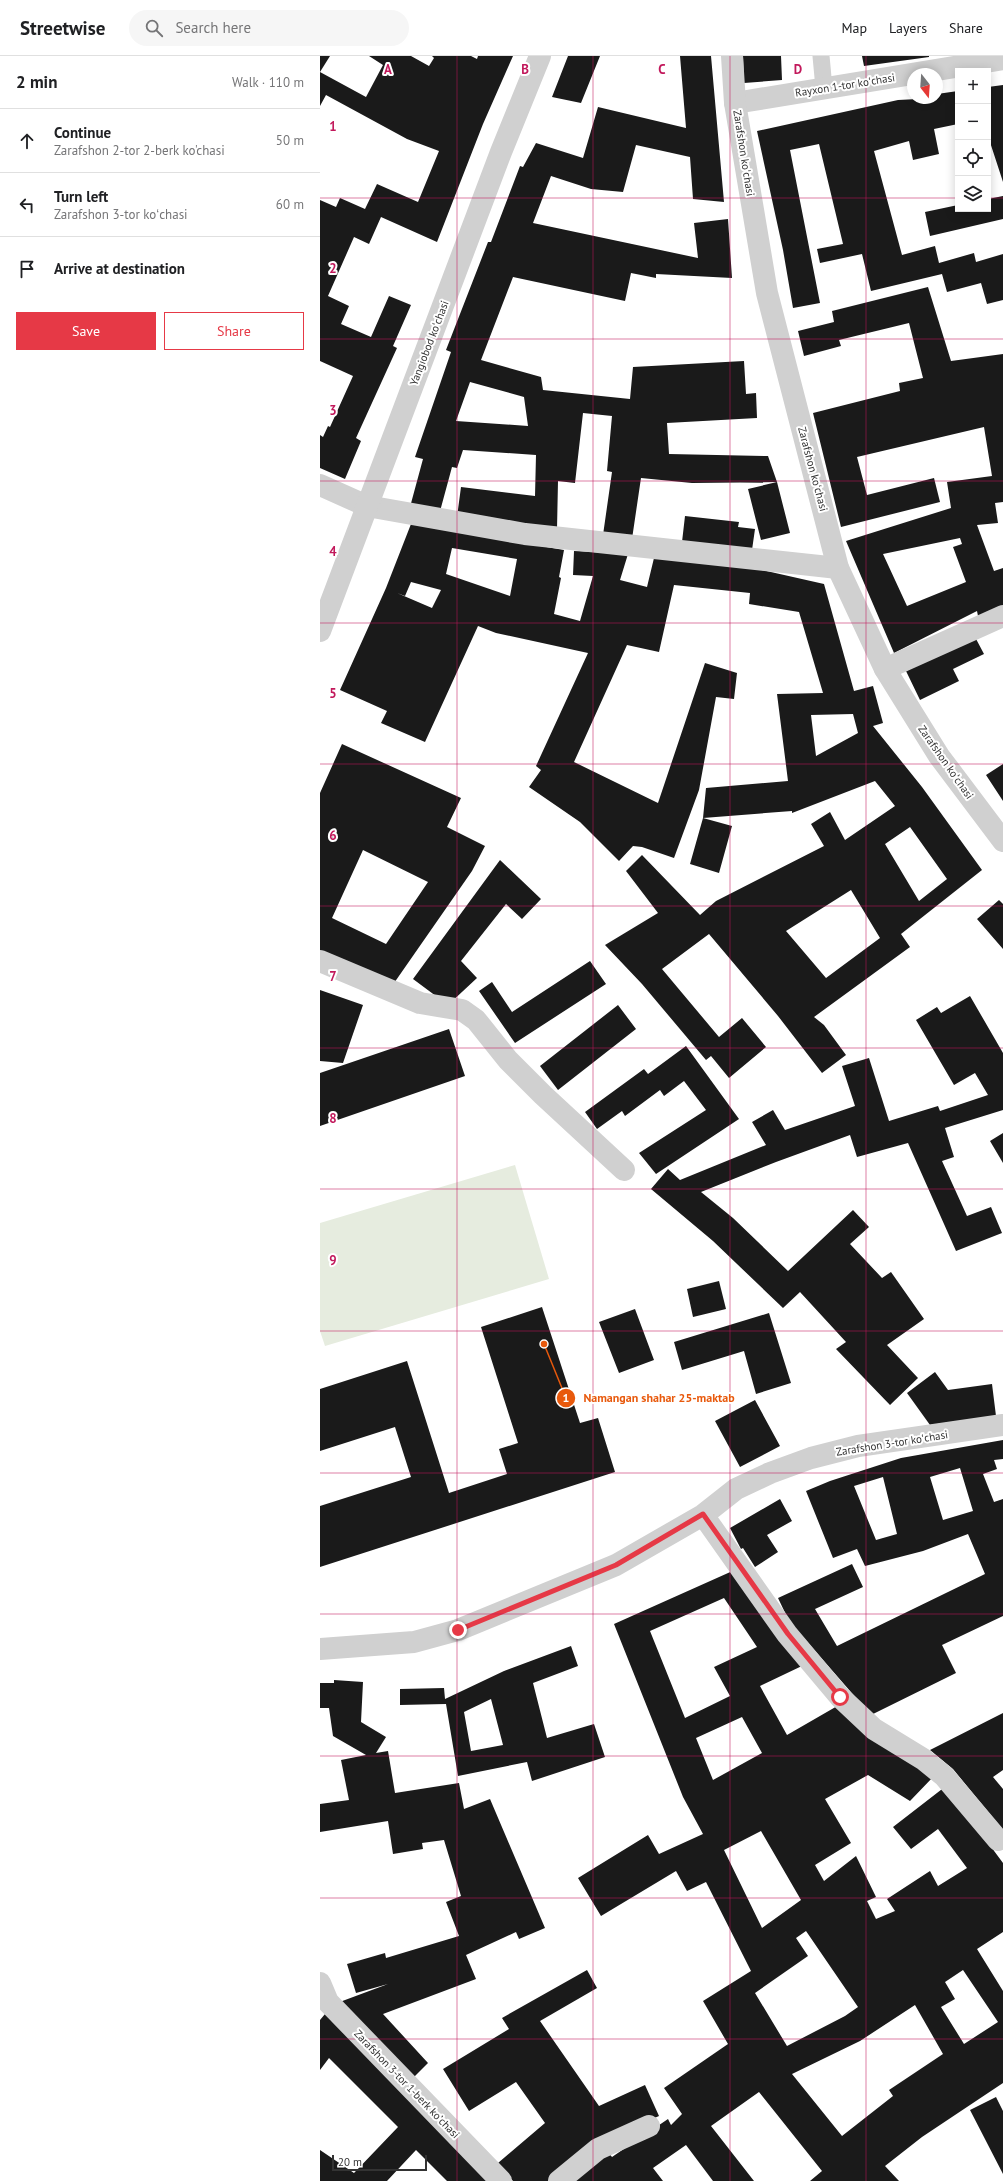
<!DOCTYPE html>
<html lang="en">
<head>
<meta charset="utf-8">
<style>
	:root { --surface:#fff; --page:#f6f6f6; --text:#202124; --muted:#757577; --line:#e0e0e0; --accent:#e63946 }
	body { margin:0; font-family:"PT Sans",sans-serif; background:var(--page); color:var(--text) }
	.controls { position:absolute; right:12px; top:12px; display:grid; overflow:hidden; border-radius:0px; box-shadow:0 2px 10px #0003 }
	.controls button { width:36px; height:36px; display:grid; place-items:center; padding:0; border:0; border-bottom:1px solid var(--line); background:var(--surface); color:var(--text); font:20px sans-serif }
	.compass { position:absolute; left:587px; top:12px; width:36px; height:36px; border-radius:50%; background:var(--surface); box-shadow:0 2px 10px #0003; rotate:163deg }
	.scale { position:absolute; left:12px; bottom:10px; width:95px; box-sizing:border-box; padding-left:4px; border:2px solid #333; border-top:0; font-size:11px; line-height:14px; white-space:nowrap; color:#333; -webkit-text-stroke:3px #fff; paint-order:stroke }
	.stop { position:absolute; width:12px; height:12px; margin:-9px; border:3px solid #e63946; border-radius:50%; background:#fff }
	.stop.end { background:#e63946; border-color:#fff; box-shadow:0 1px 4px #0008 }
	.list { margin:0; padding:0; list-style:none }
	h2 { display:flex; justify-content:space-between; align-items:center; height:52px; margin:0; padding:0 16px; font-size:17px }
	h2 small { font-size:13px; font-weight:400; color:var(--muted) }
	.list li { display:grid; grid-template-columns:26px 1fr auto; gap:12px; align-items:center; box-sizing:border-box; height:64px; padding:0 16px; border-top:1px solid var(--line) }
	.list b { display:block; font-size:15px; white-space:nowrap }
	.list p { margin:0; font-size:13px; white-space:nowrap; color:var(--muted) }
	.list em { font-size:13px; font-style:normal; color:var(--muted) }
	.actions { display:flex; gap:8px; padding:12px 16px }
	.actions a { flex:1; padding:9px 0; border:1px solid var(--accent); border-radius:0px; text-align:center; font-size:14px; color:var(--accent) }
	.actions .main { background:var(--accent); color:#fff }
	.icon { flex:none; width:22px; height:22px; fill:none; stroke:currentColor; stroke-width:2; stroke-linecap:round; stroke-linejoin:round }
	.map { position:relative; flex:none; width:683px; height:2125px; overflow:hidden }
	header { display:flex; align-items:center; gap:24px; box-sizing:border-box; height:56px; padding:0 20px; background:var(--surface); border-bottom:1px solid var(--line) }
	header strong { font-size:19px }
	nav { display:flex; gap:22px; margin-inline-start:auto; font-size:14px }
	.search { width:280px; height:36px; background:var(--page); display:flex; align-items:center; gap:10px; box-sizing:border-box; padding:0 14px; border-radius:22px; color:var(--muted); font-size:15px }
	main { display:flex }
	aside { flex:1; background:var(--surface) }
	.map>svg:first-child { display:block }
</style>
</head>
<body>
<header>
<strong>Streetwise</strong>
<div class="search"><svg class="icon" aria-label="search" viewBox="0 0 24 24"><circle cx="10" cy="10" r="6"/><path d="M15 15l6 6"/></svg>Search here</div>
<nav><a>Map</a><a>Layers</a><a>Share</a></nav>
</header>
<main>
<aside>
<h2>2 min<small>Walk · 110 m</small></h2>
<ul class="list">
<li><svg class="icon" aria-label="ahead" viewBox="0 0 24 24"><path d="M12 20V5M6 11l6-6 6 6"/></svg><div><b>Continue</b><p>Zarafshon 2-tor 2-berk ko'chasi</p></div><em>50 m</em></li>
<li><svg class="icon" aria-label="left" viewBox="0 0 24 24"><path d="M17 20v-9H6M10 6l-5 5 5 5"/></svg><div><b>Turn left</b><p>Zarafshon 3-tor koʻchasi</p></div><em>60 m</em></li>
<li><svg class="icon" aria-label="arrive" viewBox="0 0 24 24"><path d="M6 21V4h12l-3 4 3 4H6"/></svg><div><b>Arrive at destination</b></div></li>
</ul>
<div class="actions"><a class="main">Save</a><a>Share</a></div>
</aside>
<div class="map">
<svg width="683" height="2125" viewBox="0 0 683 2125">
	<rect width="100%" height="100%" fill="#fff"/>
	<path fill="#e6ecdf" d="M195 1109 229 1223 5 1290 0 1275V1167Z"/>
	<path fill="#1a1a1a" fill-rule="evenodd" d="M0 0H10L0 16 46 41 63 9 49 0H91L109 10 114 2 112 0H151L157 3 158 0H193L163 68 117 186 61 161 49 188 34 181 8 240 29 250 21 268 51 281 69 240 91 249 73 290 77 292 36 382 41 385 25 423 0 412V379L3 381 8 370 10 371 33 320 0 305V144L16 151 20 142 45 153 57 128 98 146 119 95 87 83 6 39 0 50Z
		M248 0H280L261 47 232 41Z
		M360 0H391L404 146 373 143 370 101 316 89 303 136 271 133 231 120 213 167 378 202 374 167 408 163 412 222 336 218V222L311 217 305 245 193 221 161 304 221 321 223 334 310 343 313 311 424 305 426 338 436 337 437 362 347 367 349 398 448 400 457 426 372 427 321 422 312 483 283 479 292 416 287 415 292 360 263 357 255 427 238 425 237 473 137 461 141 431 215 440 216 399 143 394 137 412 132 411 119 459 90 451 103 403 95 401 131 296 126 294 168 186H171L200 110 203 111 216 87 263 102 278 51 366 72ZM150 326 204 341 208 370 136 365Z
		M423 0H461L462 24 424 27Z
		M542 0H609V1L544 10Z
		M683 29V126L668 80V31Z
		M638 35V68L614 73 619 98 593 104 589 85 554 95 582 199 615 190 619 207 654 197 656 206 683 198V244L667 248 661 227 627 236 622 218 551 235 542 198 500 207 497 193 523 188 499 88 470 94 500 247 473 252 463 194 437 75 578 44 617 42V38Z
		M683 140V163L610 180 605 156 638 149V153H668V143Z
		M608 231 631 305 683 298V446L675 447 678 467 657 469 674 515 683 512V551L658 560 657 555 574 597 526 485 631 452 627 426 672 420 664 371 537 401 547 439 614 422 620 446 521 471 493 357 580 335 579 327 603 322 589 267 519 284 521 290 484 300 478 275 514 266 512 255ZM640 482 642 488 633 491 646 526 587 550 563 498Z
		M457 426 470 477 441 484 428 433Z
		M365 460 419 466 418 471 435 473 432 494 362 486Z
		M91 468 244 494 239 521 241 522 234 558 260 565 273 520 253 519 254 495 308 498 300 524 327 531 334 502 433 512 504 528 534 635 553 630 563 667 553 670 602 731 662 814 581 878 590 891 494 961 504 969 526 999 502 1017 458 960 389 878 342 913 399 981 422 962 446 991 409 1022 391 1000 386 1004 322 928 285 889 338 857 306 815 322 799 380 859 396 845 504 790 491 768 510 756 525 784 575 750 555 725 472 757V755L383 762 386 732 468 725 457 638 503 637 479 556 429 548 430 537 354 529 339 596 307 589 254 706 338 747 385 607 417 617 414 643 396 641 379 734 354 802 322 791 313 790 299 805 260 766 209 731 221 714 216 710 268 597 176 577 158 570 105 686 61 667 67 655 20 634 66 532ZM132 492 197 503 190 540 126 518ZM91 526 121 534 112 552 77 537 85 540ZM533 658 538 677 496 700 491 659ZM590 771 627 823 599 845 565 788ZM531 834 560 882 506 922 466 875Z
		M655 581 664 598 633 613 639 625 600 644 586 615Z
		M22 688 141 742 127 771 165 790 152 815 72 930 0 895V737ZM43 794 108 826 66 888 12 862Z
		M683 708V745L666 719Z
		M383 762 412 770 399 817 370 808Z
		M180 804 221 843 202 863 186 848 141 905 157 922 128 949 93 923Z
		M679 844 683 848V893L657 863Z
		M270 905 286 928 195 987 159 935 172 926 192 956Z
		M0 934 43 949 23 1007 0 1005Z
		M650 940 683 997V1054L625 1072 634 1101 622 1105 647 1160 671 1151 682 1177 636 1195 588 1087 537 1101 530 1079 456 1106 381 1136 413 1162 468 1215 533 1154 549 1171 530 1188 562 1222 571 1216 604 1263 567 1289 598 1322 570 1349 516 1293 526 1286 480 1236 463 1252 393 1185 331 1133 348 1113 360 1124 446 1089 432 1066 453 1054 465 1074 535 1050 522 1010 549 1002 569 1065 618 1050 620 1055 668 1039 655 1017 634 1029 596 964 617 951 621 957Z
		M298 949 316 973 238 1034 220 1010Z
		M129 973 145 1020 0 1070V1017Z
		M366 990 419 1063 336 1118 319 1097 386 1054 364 1025 344 1040 340 1034 305 1060 302 1055 277 1073 265 1056 324 1013 328 1018Z
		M683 1077V1107L670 1085Z
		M399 1225 406 1253 373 1261 367 1233Z
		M222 1251 260 1367 278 1362 295 1416 0 1511V1450L91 1421 75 1371 0 1395V1333L87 1305 129 1437 187 1418 179 1393 198 1387 161 1271Z
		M315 1253 334 1304 299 1317 279 1266Z
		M449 1257 471 1327 436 1338 424 1295 362 1314 354 1286Z
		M615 1316 628 1334 672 1328 676 1360 610 1369 587 1337Z
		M435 1344 460 1390 420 1411 395 1365Z
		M683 1384V1403L674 1404 677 1413 663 1418 674 1446 683 1443V1560L622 1589 636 1617 551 1659 469 1565 458 1542 532 1508 543 1531 495 1553 517 1590 665 1518 648 1478 603 1495 545 1510 537 1493 513 1502 486 1435 510 1425 581 1402ZM640 1412 653 1455 623 1464 610 1421ZM563 1421 577 1478 556 1484 534 1430Z
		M460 1443 472 1465 447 1479 458 1496 435 1511 423 1492 421 1493 410 1472Z
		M417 1513 484 1609 440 1630 467 1679 519 1649 614 1720 590 1745 548 1719 505 1743 531 1787 495 1809 504 1825 536 1800 556 1841 547 1845 556 1863 575 1855 567 1843 610 1815 618 1830 647 1812 618 1773 591 1793 573 1771 626 1730 683 1807V1876L657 1893 683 1935V2027L602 2081 565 2110 579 2125H490L502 2115 439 2036 391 2070 434 2125H393L366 2089 333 2112 343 2125H249L287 2095 292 2101 348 2063 351 2069 362 2058 344 2032 408 1988 383 1945 431 1915 386 1826 367 1835 356 1815 281 1860 258 1822 328 1779 339 1798 383 1778 363 1741 294 1568ZM404 1542 437 1591 394 1611 410 1640 365 1662 330 1575ZM422 1661 442 1697 393 1724 376 1682ZM441 1775 481 1844 442 1872 404 1794ZM486 1875 538 1951 525 1960 467 1990 435 1937 488 1900 476 1882ZM643 1914 678 1966 644 1988 621 1951 635 1943 625 1926ZM595 1949 623 1998 569 2034 573 2040 522 2080 472 2018 540 1985Z
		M251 1590 258 1610 213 1627 227 1682 274 1668 285 1701 212 1725 207 1706 138 1720 126 1648 80 1649V1633L124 1632 125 1643 184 1615ZM171 1643 183 1689 151 1695 144 1656Z
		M14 1624 43 1626 41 1666 66 1681 56 1697 68 1695 75 1737 139 1727 144 1753 170 1743 225 1872 199 1883 196 1876 146 1899 156 1923 63 1958 108 2007 91 2024 17 1947 68 1928 36 1937 27 1908 65 1897 66 1902 139 1880 126 1846 141 1840 124 1784 102 1787 103 1793 73 1798 68 1765 0 1776V1748L29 1744 21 1704 46 1699 13 1680 9 1652H0V1627H14Z
		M683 1657V1714L673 1721 683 1733V1774L633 1713 610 1694Z
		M267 1914 277 1932 220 1965 279 2050 325 2029 339 2060 270 2091 228 2125H193L178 2107 225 2067 196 2026 149 2055 123 2013 189 1973 182 1962Z
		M5 1958 175 2125H127L96 2094 67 2125H0V2094L34 2117 78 2071 9 2002 0 2014V1964Z
		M676 2041 683 2055V2118L650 2054Z"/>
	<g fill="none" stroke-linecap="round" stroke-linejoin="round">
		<path stroke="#d0d0d0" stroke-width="17" d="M501 0 504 32"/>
		<path stroke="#d0d0d0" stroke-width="22" d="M415 47 683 3
			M0 429 47 450 205 478 518 512
			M565 613 683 560
			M0 905 100 947 142 954 156 964 188 1004 223 1039 304 1114
			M383 1459 467 1578 520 1641 554 1673 603 1703 624 1720 678 1784
			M0 1593 94 1586 138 1574 296 1509 383 1459 416 1433 450 1417 491 1402 538 1390 683 1369
			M0 1927 8 1946 181 2125
			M239 2125 278 2093 329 2070"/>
		<path stroke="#d0d0d0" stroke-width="22" d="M412 0 415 47 447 237 518 512 565 613 619 700 683 785
			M0 575 181 96 220 0"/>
	</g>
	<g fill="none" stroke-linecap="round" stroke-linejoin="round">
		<path stroke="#e63946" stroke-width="5" d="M138 1574 296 1509 383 1458 468 1578 520 1641"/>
	</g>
	<path fill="none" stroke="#c2185b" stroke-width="1" stroke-opacity="0.55" d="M137 0V2125M273 0V2125M410 0V2125M546 0V2125M0 142H638M668 142H683M0 283H683M0 425H683M0 567H683M0 708H683M0 850H683M0 992H683M0 1133H683M0 1275H683M0 1417H683M0 1558H683M0 1700H683M0 1842H683M0 1983H683"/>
	<g text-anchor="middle" stroke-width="4" stroke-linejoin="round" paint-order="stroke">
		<g font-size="11" fill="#333" stroke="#fff">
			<text transform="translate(525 29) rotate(-9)" y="4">Rayxon 1-tor koʻchasi</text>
			<text transform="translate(424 97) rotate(81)" y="4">Zarafshon koʻchasi</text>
			<text transform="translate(109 287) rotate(-69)" y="4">Yangiobod koʻchasi</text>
			<text transform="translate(493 413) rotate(75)" y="4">Zarafshon koʻchasi</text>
			<text transform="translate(626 706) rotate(55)" y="4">Zarafshon koʻchasi</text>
			<text transform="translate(572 1387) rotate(-9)" y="4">Zarafshon 3-tor koʻchasi</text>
			<text transform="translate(87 2028) rotate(46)" y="4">Zarafshon 3-tor 1-berk koʼchasi</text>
		</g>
	</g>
	<g font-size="13" text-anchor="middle" font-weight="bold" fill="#c2185b" stroke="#fff" stroke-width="4" stroke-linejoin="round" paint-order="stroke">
		<text x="68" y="18">A</text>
		<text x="205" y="18">B</text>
		<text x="342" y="18">C</text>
		<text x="478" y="18">D</text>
		<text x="13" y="75">1</text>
		<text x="13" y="217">2</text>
		<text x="13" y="359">3</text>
		<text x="13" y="500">4</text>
		<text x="13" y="642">5</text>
		<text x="13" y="784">6</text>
		<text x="13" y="925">7</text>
		<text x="13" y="1067">8</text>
		<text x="13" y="1209">9</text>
	</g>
	<path fill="none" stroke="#e8590c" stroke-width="1.5" d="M224 1288L246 1342"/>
	<g fill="#e8590c" stroke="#fff" stroke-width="1.5">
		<circle cx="224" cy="1288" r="4"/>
		<circle cx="246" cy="1342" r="10"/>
	</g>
	<g font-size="12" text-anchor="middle" font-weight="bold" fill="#fff">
		<text x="246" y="1346">1</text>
	</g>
	<g font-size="12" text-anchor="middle" font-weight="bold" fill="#e8590c" stroke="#fff" stroke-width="4" stroke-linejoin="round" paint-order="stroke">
		<text x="339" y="1346">Namangan shahar 25-maktab</text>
	</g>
</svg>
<div class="controls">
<button>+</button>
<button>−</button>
<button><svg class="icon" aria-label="locate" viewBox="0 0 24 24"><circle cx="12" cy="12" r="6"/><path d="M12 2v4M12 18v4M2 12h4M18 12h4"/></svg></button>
<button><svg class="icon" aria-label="layers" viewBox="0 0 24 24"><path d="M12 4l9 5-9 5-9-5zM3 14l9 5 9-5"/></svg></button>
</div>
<svg class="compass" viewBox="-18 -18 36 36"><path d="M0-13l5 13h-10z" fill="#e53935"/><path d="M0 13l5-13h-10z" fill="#757577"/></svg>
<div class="scale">20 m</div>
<div class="stop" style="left:520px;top:1641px"></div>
<div class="stop end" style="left:138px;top:1574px"></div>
</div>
</main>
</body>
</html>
